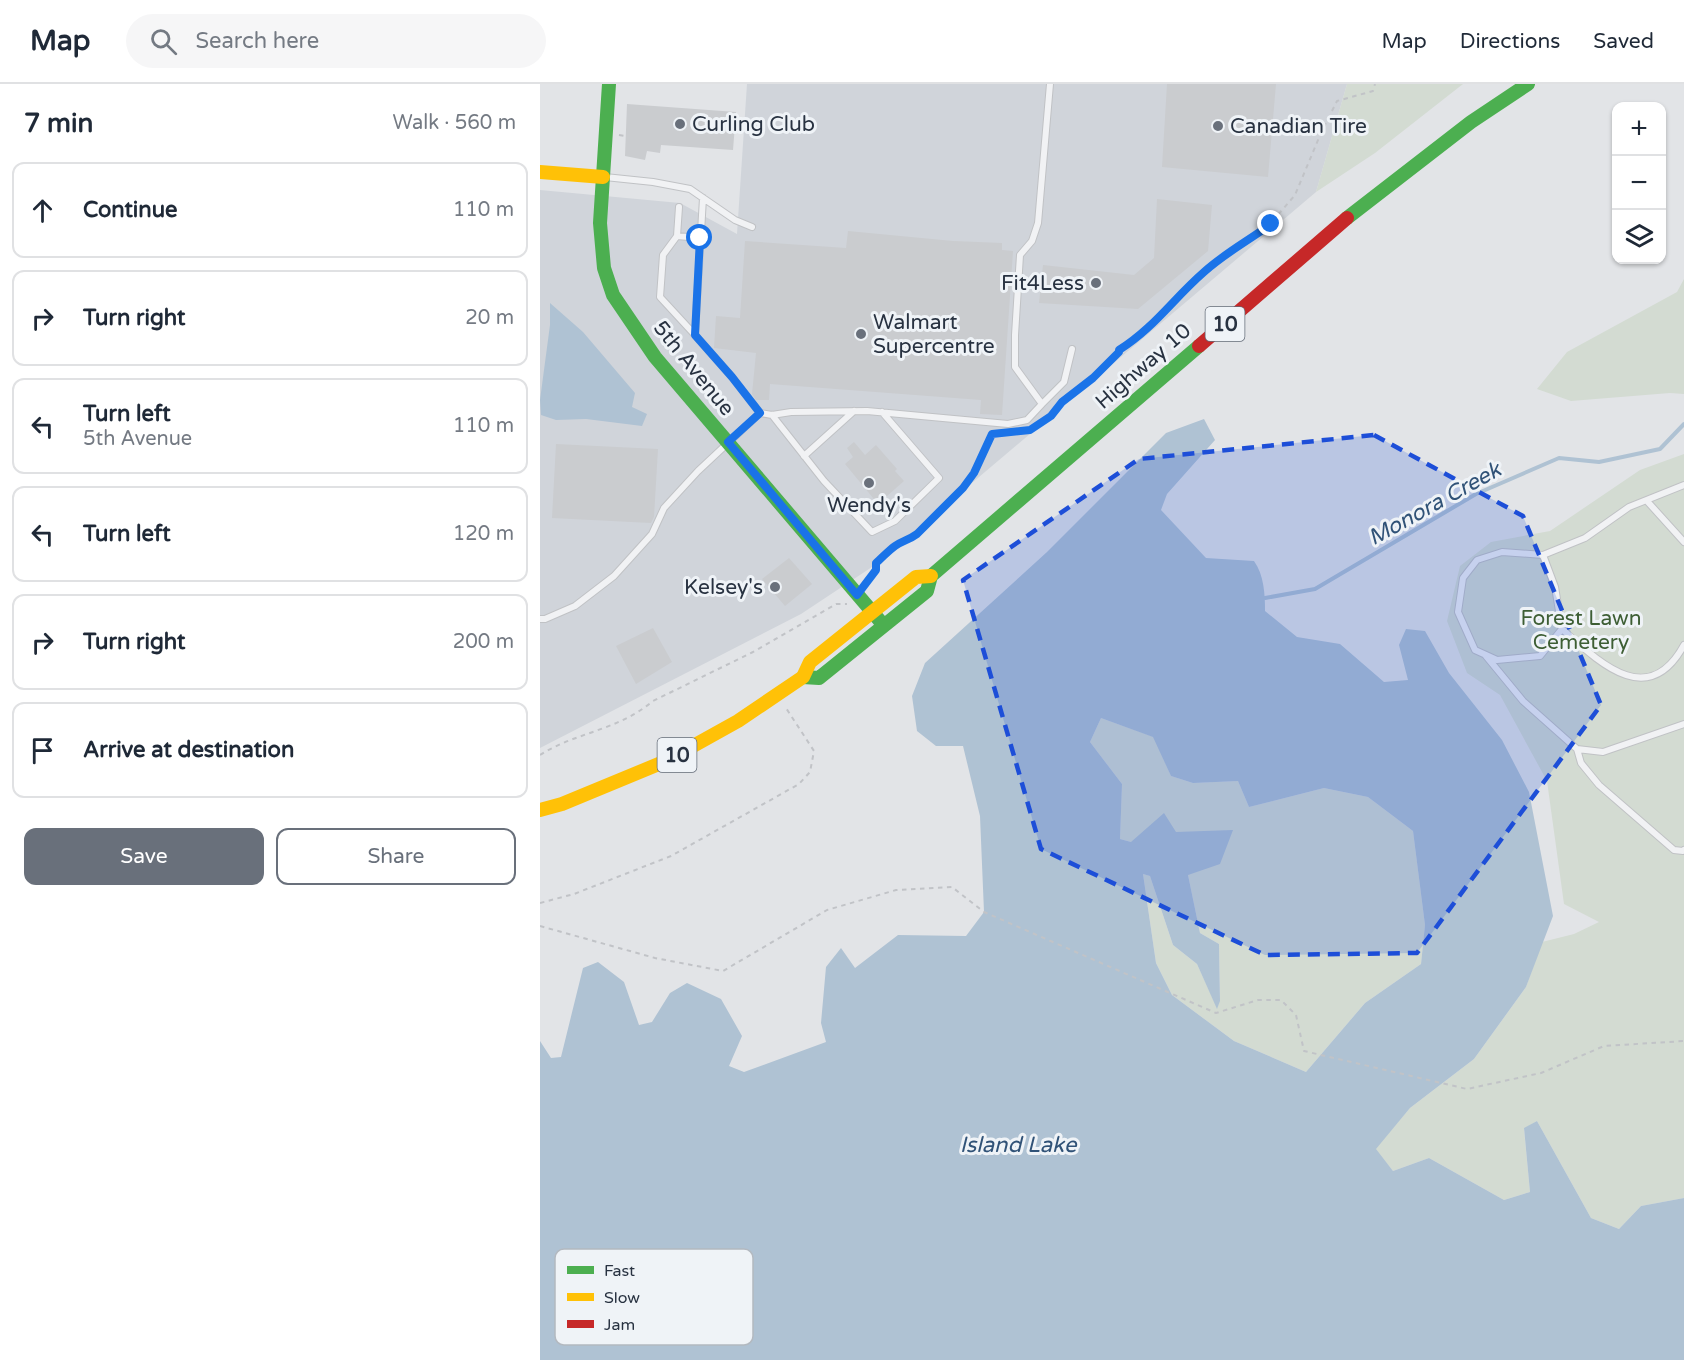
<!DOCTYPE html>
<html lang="en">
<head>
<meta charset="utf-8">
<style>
	:root { --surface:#fff; --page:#f6f6f7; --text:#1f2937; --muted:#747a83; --line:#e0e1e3; --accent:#69707b }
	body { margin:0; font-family:"Varela Round",sans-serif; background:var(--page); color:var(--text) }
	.controls { position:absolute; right:18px; top:18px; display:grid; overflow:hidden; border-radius:12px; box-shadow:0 2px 4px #0004 }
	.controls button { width:54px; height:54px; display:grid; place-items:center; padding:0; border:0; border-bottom:2px solid var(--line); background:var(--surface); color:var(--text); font:30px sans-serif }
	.stop { position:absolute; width:18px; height:18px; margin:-14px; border:4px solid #1a73e8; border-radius:50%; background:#fff }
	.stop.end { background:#1a73e8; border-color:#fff; box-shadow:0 2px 6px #0008 }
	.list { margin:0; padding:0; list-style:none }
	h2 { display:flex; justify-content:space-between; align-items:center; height:78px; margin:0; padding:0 24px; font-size:26px }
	h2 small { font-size:20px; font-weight:400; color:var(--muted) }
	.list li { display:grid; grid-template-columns:39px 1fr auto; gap:18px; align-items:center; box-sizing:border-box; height:96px; margin:0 12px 12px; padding:0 12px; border:2px solid var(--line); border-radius:12px }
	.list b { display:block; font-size:22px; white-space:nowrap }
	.list p { margin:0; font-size:20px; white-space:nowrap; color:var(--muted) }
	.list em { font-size:20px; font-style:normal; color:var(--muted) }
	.actions { display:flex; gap:12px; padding:18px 24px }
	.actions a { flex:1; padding:14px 0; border:2px solid var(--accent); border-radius:12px; text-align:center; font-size:21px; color:var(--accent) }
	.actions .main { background:var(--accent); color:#fff }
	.icon { flex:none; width:33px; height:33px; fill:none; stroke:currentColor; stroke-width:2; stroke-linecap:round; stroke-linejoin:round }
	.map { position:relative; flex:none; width:1144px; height:1276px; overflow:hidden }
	header { display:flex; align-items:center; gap:36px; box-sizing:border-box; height:84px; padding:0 30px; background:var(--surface); border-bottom:2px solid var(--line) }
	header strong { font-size:28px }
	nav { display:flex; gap:33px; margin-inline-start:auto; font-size:21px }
	.search { width:420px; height:54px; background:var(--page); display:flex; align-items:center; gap:15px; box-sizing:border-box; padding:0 21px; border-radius:33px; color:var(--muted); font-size:22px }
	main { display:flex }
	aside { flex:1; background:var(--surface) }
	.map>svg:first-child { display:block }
</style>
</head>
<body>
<header>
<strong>Map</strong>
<div class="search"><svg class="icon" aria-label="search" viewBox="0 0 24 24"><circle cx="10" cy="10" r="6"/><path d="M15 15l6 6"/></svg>Search here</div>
<nav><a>Map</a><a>Directions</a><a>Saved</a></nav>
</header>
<main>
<aside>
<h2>7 min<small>Walk · 560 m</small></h2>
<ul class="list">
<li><svg class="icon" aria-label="ahead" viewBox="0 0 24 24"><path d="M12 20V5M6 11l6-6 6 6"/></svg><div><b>Continue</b></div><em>110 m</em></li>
<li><svg class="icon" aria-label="right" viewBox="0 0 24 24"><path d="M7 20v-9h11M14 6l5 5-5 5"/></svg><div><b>Turn right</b></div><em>20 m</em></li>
<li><svg class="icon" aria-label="left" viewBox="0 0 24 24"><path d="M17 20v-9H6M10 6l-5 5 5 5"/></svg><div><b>Turn left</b><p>5th Avenue</p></div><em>110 m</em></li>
<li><svg class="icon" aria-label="left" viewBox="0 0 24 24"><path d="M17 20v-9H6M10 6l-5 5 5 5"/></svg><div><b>Turn left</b></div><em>120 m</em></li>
<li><svg class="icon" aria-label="right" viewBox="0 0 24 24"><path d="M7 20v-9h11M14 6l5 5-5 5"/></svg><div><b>Turn right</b></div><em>200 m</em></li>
<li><svg class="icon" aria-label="arrive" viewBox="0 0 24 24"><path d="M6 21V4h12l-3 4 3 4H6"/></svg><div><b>Arrive at destination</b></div></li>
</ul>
<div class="actions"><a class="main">Save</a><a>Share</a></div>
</aside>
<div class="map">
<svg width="1144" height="1276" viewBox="0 0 1144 1276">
	<rect width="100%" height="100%" fill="#e2e4e7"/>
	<path fill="#d0d4da" d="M207 0H807L776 108 335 481 261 530 0 664V106L140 119 197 150Z"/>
	<path fill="#d3dbd2" d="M807 0H923L835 69 776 108Z
		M1144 195V310L1130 309 1031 317 997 305 1027 268 1137 208Z
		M1144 370V1114L1101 1122 1079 1145 1051 1134 997 1037 984 1045 990 1108 964 1116 889 1074 853 1087 835 1065 870 1024 934 975 986 903 1002 858 1034 850 1059 838 1024 820 1007 697 960 611 927 589 907 537 920 482 951 458 1010 447 1100 386Z
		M561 634 614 653 631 692 653 699 698 697 709 723 784 704 828 713 873 747 885 841 881 880 825 919 766 988 694 957 632 911 616 879 603 790 610 792 633 861 657 880 677 924 680 916 679 860 660 849 648 791 591 758 580 755 582 700 550 658Z"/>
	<path fill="#afc2d3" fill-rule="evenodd" d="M10 219 43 248 95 309 92 323 107 330 102 342 46 335 16 336 1 331 0 316 10 241Z
		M664 335 675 356 627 410 621 426 666 474 714 477C724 491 725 510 725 527L757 553 800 560 844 598 868 596 859 561 866 545 885 547 909 589 962 656 989 708 1013 832 986 903 934 975 870 1024 836 1065 853 1087 889 1074 964 1116 990 1108 984 1044 997 1037 1051 1134 1079 1145 1101 1122 1144 1114V1276H0V957L11 974 21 973 43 884 58 878 84 898 99 941 112 938 130 909 147 899 181 915 202 952 189 982 204 988 286 958 281 939 286 883 301 864 315 884 358 851 426 852 444 828 440 732 423 662H396L377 647 372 612 385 579 507 468 626 349ZM561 634 613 653 631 692 653 699 698 697 709 723 784 704 828 713 873 747 885 841 881 880 825 919 766 988 694 957 632 911 616 879 603 790 610 792 633 861 657 880 677 925 680 917 679 860 660 849 648 791 680 780 693 746 636 748 624 729 591 758 580 755 582 700 550 658Z"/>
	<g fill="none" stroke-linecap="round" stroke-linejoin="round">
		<path stroke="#afc2d3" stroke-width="4" d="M725 514 775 505 936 410 1019 374 1059 378 1120 365 1144 340"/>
	</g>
	<path fill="#cacccf" d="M627 0H736L728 93 622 83Z
		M87 20 196 28 193 66 121 61 120 69 107 67 105 76 85 72Z
		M617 115 672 121 668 167 598 225 499 219 503 181 594 191 614 174Z
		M308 147 413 157 462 159V166L473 167 462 331 440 330 441 316 230 300 229 316H216L212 310 216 269 174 264 176 232 200 234 205 157 306 164Z
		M314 358 325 371 336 361 357 385 355 387 364 397 338 420 305 380 313 373 307 364Z
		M16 360 118 365 114 433 111 439 12 434Z
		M249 474 272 500 245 522 222 495Z
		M113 544 132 578 96 600 76 562Z"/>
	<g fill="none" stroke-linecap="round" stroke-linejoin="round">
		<defs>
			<path id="lane" d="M65 93 113 98 150 105 195 136 212 143
				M139 123 137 152 123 171 120 213 155 251 163 114
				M137 152 160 154
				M155 251 192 293 220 329
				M502 320 524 298 532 265
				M232 331 284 397 332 448 355 437 399 394 342 328
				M264 372 314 327
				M1107 417 1144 458
				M1003 471 1015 503 1022 545 1000 572 957 576 935 566 918 528 923 494 937 476 962 468 1003 471 1045 454 1089 423 1144 401
				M0 535H5L35 522 74 492 112 450 124 424 158 387 220 329 232 331 251 328 327 327 468 340 487 336 502 320 475 283V251L480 171 492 157 498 139 510 0
				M1022 545C1059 578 1108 627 1144 561
				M946 572 983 617 1037 665 1063 668 1144 640
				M1037 665 1041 679 1059 701 1134 766 1143 767 1144 766"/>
		</defs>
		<use href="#lane" stroke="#c0c2c5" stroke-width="8"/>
		<path stroke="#c1c3c7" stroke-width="2" stroke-dasharray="4.5 4.5" stroke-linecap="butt" d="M79 51 85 52
			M488 346C504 341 512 326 524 316 543 301 561 285 579 268V266L595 256 620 234 662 189 699 160 731 139 755 111 781 49 797 17 833 7 835 0
			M327 498 336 486V479C342 474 348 467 355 462 362 457 369 456 377 450 396 431 419 412 434 389 441 377 443 355 455 349
			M0 671C36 648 77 647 113 617L213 568 296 520H307
			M0 819 34 810 131 772 259 700 270 688 274 667 246 624
			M0 842 115 874 183 887 287 826 356 806 412 803 444 828 676 929 718 916H741L756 931 764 967 927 1005 1001 989 1064 962 1144 957"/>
		<use href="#lane" stroke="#f1f2f4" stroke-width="6"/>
		<path stroke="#4caf50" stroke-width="14" d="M69 0 60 139 64 184 73 211 115 273 340 537
			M807 134 931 38 988 0
			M263 593 279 594 387 507 391 492 659 262"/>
		<path stroke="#ffc107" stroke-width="14" d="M0 88 63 93
			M0 726 22 720 126 677 198 637 263 593 270 578 376 493 391 492"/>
		<path stroke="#c62828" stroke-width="14" d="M659 262 807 134"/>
	</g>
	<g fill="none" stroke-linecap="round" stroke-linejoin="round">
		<path stroke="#1a73e8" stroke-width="8" d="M160 154 155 251 192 293 220 329 188 358 317 511 336 486V479C342 474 348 467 355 462 362 457 369 456 377 450L423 404 434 389 452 350 490 346 511 332 522 318 553 294 579 268V266C614 244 633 215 664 188 685 169 708 157 731 140"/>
	</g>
	<path fill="#1d4ed8" fill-opacity="0.2" stroke="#1d4ed8" stroke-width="4.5" stroke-dasharray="12 8" stroke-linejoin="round" d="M834 351 983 432 1061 621 877 869 725 871 501 765 423 496 599 375Z"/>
	<g fill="#69707b" stroke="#eff3f7" stroke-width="2">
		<circle cx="140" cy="40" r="6"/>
		<circle cx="678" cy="42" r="6"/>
		<circle cx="556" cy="199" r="6"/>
		<circle cx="321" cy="250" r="6"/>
		<circle cx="329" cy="399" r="6"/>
		<circle cx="235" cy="503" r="6"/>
	</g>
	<g text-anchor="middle" stroke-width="6" stroke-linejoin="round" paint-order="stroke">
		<g fill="#eff3f7" stroke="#646c78" stroke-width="1.5">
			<rect x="665.5" y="223" width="39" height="34" rx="4.5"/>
			<rect x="117.5" y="654" width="39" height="34" rx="4.5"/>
		</g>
		<g font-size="20" font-weight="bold" fill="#283241">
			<text x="685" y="247">10</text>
			<text x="137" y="678">10</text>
		</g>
		<g font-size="21" fill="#283241" stroke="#eff3f7" text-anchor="start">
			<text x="152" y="47">Curling Club</text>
			<text x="690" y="49">Canadian Tire</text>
			<text x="544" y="206" text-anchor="end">Fit4Less</text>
			<text x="333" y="245">Walmart<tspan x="333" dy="24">Supercentre</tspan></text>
			<text x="329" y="428" text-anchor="middle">Wendy's</text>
			<text x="223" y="510" text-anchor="end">Kelsey's</text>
		</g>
		<g font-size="21" fill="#283241" stroke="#eff3f7">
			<text transform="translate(603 282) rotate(-41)" y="7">Highway 10</text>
			<text transform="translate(154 284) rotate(51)" y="7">5th Avenue</text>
		</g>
		<g font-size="21" fill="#3d5e34" stroke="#eff3f7">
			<text x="1041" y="541">Forest Lawn<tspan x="1041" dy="24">Cemetery</tspan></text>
		</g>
		<g font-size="22" font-style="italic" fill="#305277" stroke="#eff3f7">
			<text transform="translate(894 419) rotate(-29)" y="8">Monora Creek</text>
			<text x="478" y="1068">Island Lake</text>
		</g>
	</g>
	<rect x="15" y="1165" width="198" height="96" rx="9" fill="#eff3f7" stroke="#b3b9c0" stroke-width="1.5"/>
	<rect x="27" y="1182" width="27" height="8" fill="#4caf50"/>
	<rect x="27" y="1209" width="27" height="8" fill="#ffc107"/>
	<rect x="27" y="1236" width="27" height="8" fill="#c62828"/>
	<g font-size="16" fill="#283241">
		<text x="64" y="1192">Fast</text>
		<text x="64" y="1219">Slow</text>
		<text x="64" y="1246">Jam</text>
	</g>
</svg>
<div class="controls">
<button>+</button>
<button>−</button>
<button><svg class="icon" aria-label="layers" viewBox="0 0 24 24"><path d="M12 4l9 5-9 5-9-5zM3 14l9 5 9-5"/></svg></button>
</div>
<div class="stop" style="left:160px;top:154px"></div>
<div class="stop end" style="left:731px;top:140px"></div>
</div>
</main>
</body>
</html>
